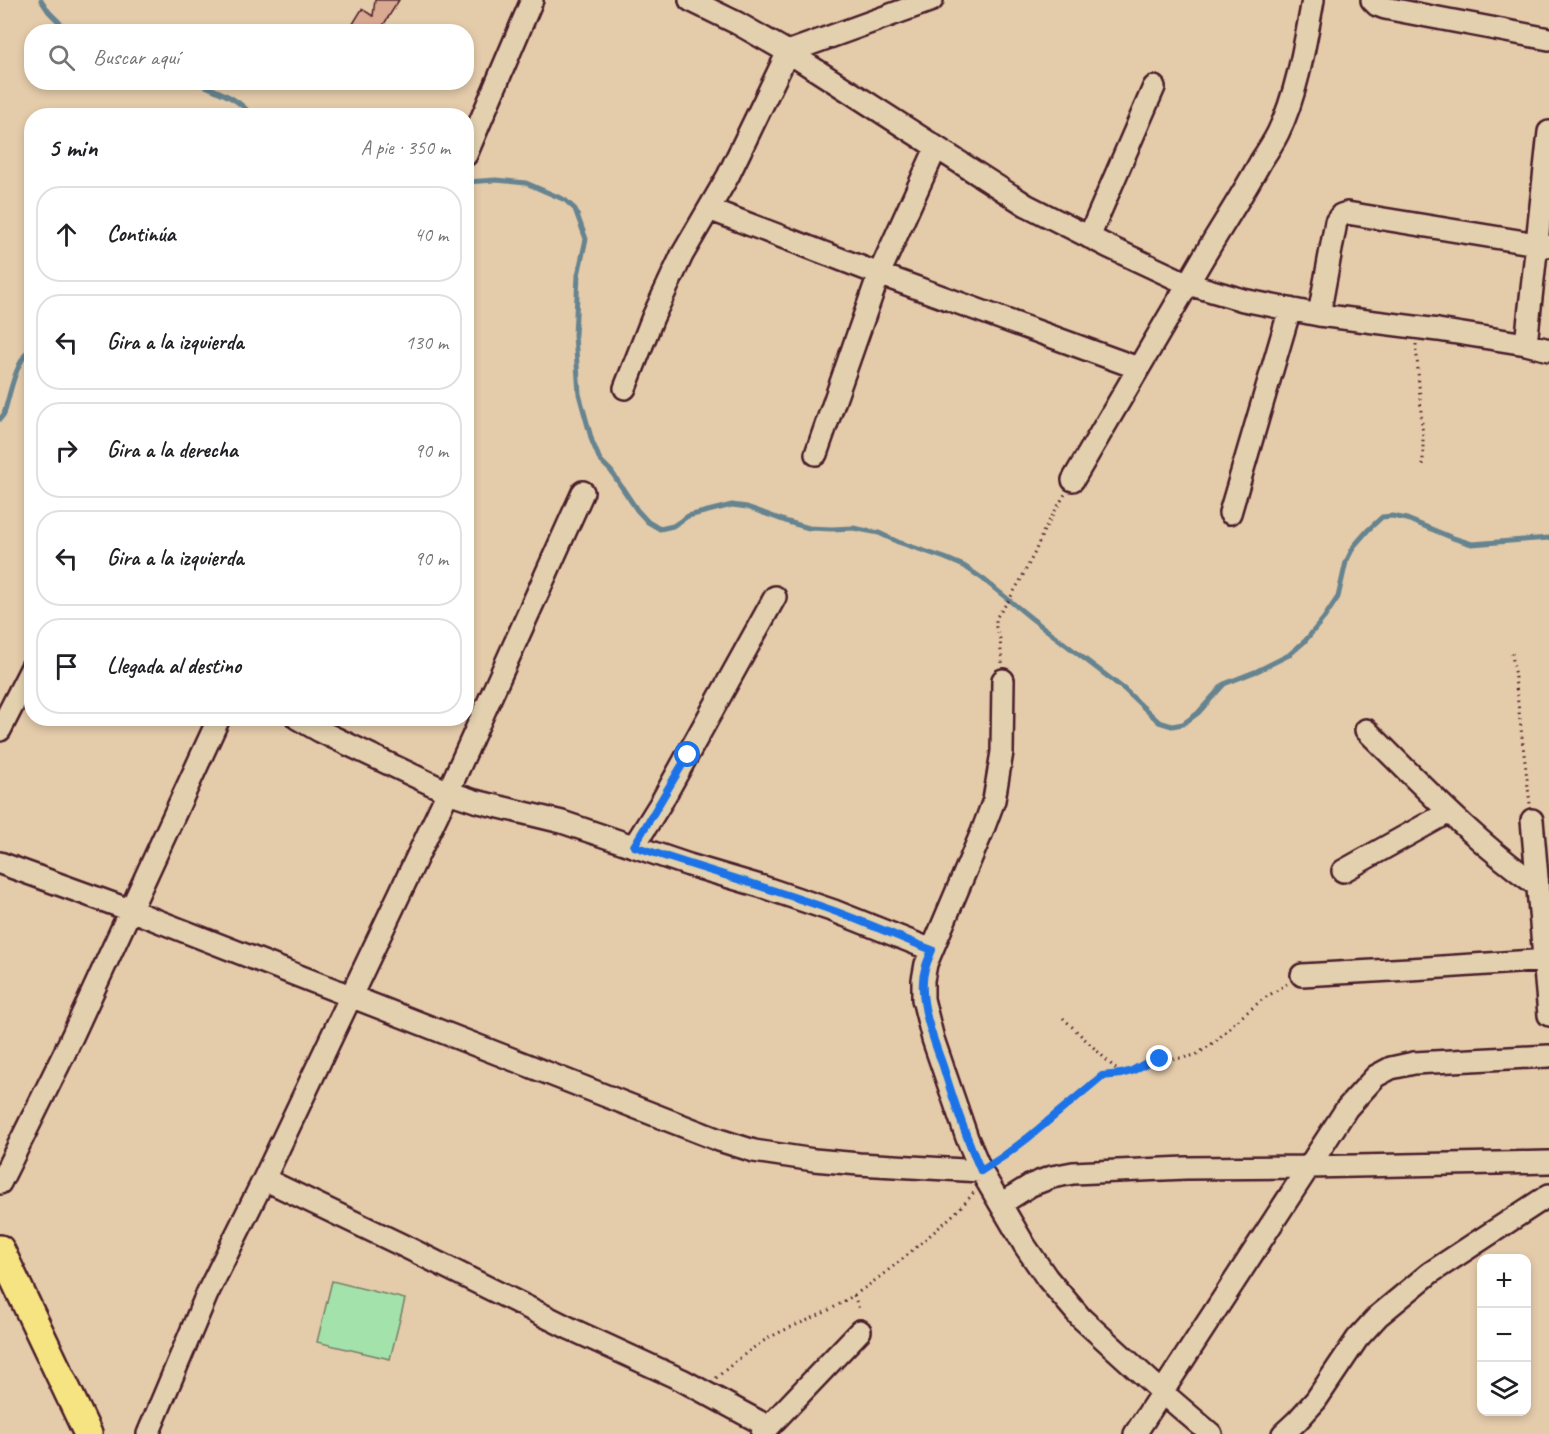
<!DOCTYPE html>
<html lang="es">
<head>
<meta charset="utf-8">
<style>
	:root { --surface:#fff; --page:#f2f2f2; --text:#202124; --muted:#757577; --line:#e0e0e0 }
	body { margin:0; font-family:Caveat,sans-serif; background:var(--page); color:var(--text) }
	.controls { position:absolute; right:18px; bottom:18px; display:grid; overflow:hidden; border-radius:12px; box-shadow:0 3px 9px #0003 }
	.controls button { width:54px; height:54px; display:grid; place-items:center; padding:0; border:0; border-bottom:2px solid var(--line); background:var(--surface); color:var(--text); font:30px sans-serif }
	.stop { position:absolute; width:18px; height:18px; margin:-14px; border:4px solid #1a73e8; border-radius:50%; background:#fff }
	.stop.end { background:#1a73e8; border-color:#fff; box-shadow:0 2px 6px #0008 }
	.list { margin:0; padding:0; list-style:none }
	h2 { display:flex; justify-content:space-between; align-items:center; height:78px; margin:0; padding:0 24px; font-size:26px }
	h2 small { font-size:20px; font-weight:400; color:var(--muted) }
	.list li { display:grid; grid-template-columns:39px 1fr auto; gap:18px; align-items:center; box-sizing:border-box; height:96px; margin:0 12px 12px; padding:0 12px; border:2px solid var(--line); border-radius:24px }
	.list b { display:block; font-size:22px; white-space:nowrap }
	.list em { font-size:20px; font-style:normal; color:var(--muted) }
	.icon { flex:none; width:33px; height:33px; fill:none; stroke:currentColor; stroke-width:2; stroke-linecap:round; stroke-linejoin:round }
	.map { position:relative; flex:none; width:1549px; height:1434px; overflow:hidden }
	.search { position:absolute; background:var(--surface); box-shadow:0 3px 9px #0003; left:24px; top:24px; width:450px; height:66px; display:flex; align-items:center; gap:15px; box-sizing:border-box; padding:0 21px; border-radius:24px; color:var(--muted); font-size:22px }
	.panel { position:absolute; background:var(--surface); box-shadow:0 3px 9px #0003; left:24px; top:108px; width:450px; height:618px; border-radius:24px }
	.map>svg:first-child { display:block }
</style>
</head>
<body>
<div class="map">
<svg width="1549" height="1434" viewBox="0 0 1549 1434">
	<rect width="100%" height="100%" fill="#e4cbaa"/>
	<filter id="ink" filterUnits="userSpaceOnUse"><feTurbulence type="fractalNoise" baseFrequency=".0167" numOctaves="2"/><feDisplacementMap in="SourceGraphic" scale="12" xChannelSelector="R" yChannelSelector="G"/><feConvolveMatrix kernelMatrix="1 2 1 2 8 2 1 2 1" color-interpolation-filters="sRGB"/></filter>
	<g filter="url(#ink)">
		<path fill="#a3e2aa" stroke="#76806a" stroke-width="1.5" d="M332 1281 405 1299 390 1359 317 1342Z"/>
		<g fill="none" stroke-linecap="round" stroke-linejoin="round">
			<path stroke="#668490" stroke-width="5" d="M41 0 49 12 69 32
				M197 82C217 92 238 97 252 116
				M466 182 496 180 526 183 565 200 575 209 586 239 578 275 575 335 579 394 592 441 600 460 611 471 637 510 648 522 660 529 673 526 688 516 732 505 747 507 788 522 809 528 832 529 853 528 879 533 898 542 945 558 964 566 983 579 1031 618 1124 689 1159 722 1172 726 1183 724 1198 713 1224 684 1257 671 1289 655 1305 641 1324 618 1338 597 1346 562 1354 546 1368 530 1382 517 1392 516 1407 519 1453 538 1472 544 1549 538
				M0 419 4 414C11 390 15 364 32 346"/>
		</g>
		<path fill="#daa991" stroke="#4a1f2b" stroke-width="1.5" d="M375 0H399L379 32H348L362 9 373 16Z"/>
		<g fill="none" stroke-linecap="round" stroke-linejoin="round">
			<defs>
				<path id="minor" d="M690 0 737 23 788 52 1026 205 1107 246 1188 284 1243 300 1319 315 1438 330 1526 344 1549 350
					M1372 0 1377 5 1385 8 1549 39
					M466 155 532 0
					M709 209 879 274 1138 368
					M1089 237 1154 87
					M1319 315 1336 222 1341 215 1347 213 1549 246
					M1526 344 1549 132
					M625 388 653 317 682 255 728 176 788 52 932 0
					M816 454 879 274 936 148
					M1073 480 1188 284C1211 242 1238 203 1261 161 1267 152 1273 143 1278 133 1297 94 1305 44 1313 0
					M1230 513 1290 309
					M1003 680 1002 752 994 800 982 832 926 964 923 980V999L933 1039 967 1138 981 1171 1025 1246 1047 1278 1081 1318 1162 1392 1211 1434
					M297 718 320 731 448 792 475 801 562 822 689 865 760 886 834 911 932 950
					M0 730 32 667
					M1366 730C1421 784 1474 841 1538 886
					M1532 820 1549 1015
					M634 846 662 801 775 597
					M0 863 130 910 719 1140 754 1151 814 1160 859 1164 981 1171
					M1343 871 1449 812
					M1302 975 1427 968 1549 960
					M264 1179 408 1248 571 1329 682 1380 769 1427
					M0 1183 65 1052 219 718
					M1001 1204 1031 1185 1052 1177 1073 1173 1186 1168 1309 1167 1549 1162
					M148 1434 207 1294 264 1179 448 792 583 492
					M762 1434 860 1331
					M1135 1434 1347 1108 1376 1076 1391 1068 1414 1063 1549 1056
					M1283 1434 1297 1421 1316 1400 1357 1339 1378 1316 1430 1273 1549 1195"/>
				<path id="major" d="M0 1249 88 1434"/>
			</defs>
			<use href="#minor" stroke="#4a1f2b" stroke-width="26"/>
			<use href="#major" stroke="#4a1f2b" stroke-width="32"/>
			<path stroke="#4a1f2b" stroke-width="3" stroke-dasharray="1.5 4.5" stroke-linecap="butt" d="M1416 344 1423 438V465
				M1512 653 1530 804
				M1002 663 1000 639 996 627V618L1009 600 1020 581 1035 552 1044 530 1065 494
				M1063 1018 1121 1074
				M996 1161 1064 1108 1102 1076 1121 1074 1132 1070 1148 1062 1160 1059 1182 1058 1196 1055 1216 1041 1233 1024 1263 999 1287 984
				M854 1295 860 1312
				M716 1378C730 1366 744 1354 759 1344 781 1329 807 1322 829 1310 866 1290 897 1264 928 1237 944 1223 961 1209 974 1192"/>
			<use href="#minor" stroke="#e2d0ae" stroke-width="21"/>
			<use href="#major" stroke="#f6e381" stroke-width="27"/>
		</g>
	</g>
	<g fill="none" stroke-linecap="round" stroke-linejoin="round" filter="url(#ink)">
		<path stroke="#1a73e8" stroke-width="8" d="M688 755 634 846C701 869 768 887 834 911 867 923 899 937 932 950 928 960 923 970 923 981 921 1008 934 1041 943 1066 954 1102 966 1137 981 1171L1004 1156 1029 1137 1102 1076 1121 1074 1132 1071 1148 1062 1160 1059"/>
	</g>
</svg>
<div class="controls">
<button>+</button>
<button>−</button>
<button><svg class="icon" aria-label="layers" viewBox="0 0 24 24"><path d="M12 4l9 5-9 5-9-5zM3 14l9 5 9-5"/></svg></button>
</div>
<div class="stop" style="left:688px;top:755px"></div>
<div class="stop end" style="left:1160px;top:1059px"></div>
<div class="search"><svg class="icon" aria-label="search" viewBox="0 0 24 24"><circle cx="10" cy="10" r="6"/><path d="M15 15l6 6"/></svg>Buscar aquí</div>
<section class="panel">
<h2>5 min<small>A pie · 350 m</small></h2>
<ul class="list">
<li><svg class="icon" aria-label="ahead" viewBox="0 0 24 24"><path d="M12 20V5M6 11l6-6 6 6"/></svg><div><b>Continúa</b></div><em>40 m</em></li>
<li><svg class="icon" aria-label="left" viewBox="0 0 24 24"><path d="M17 20v-9H6M10 6l-5 5 5 5"/></svg><div><b>Gira a la izquierda</b></div><em>130 m</em></li>
<li><svg class="icon" aria-label="right" viewBox="0 0 24 24"><path d="M7 20v-9h11M14 6l5 5-5 5"/></svg><div><b>Gira a la derecha</b></div><em>90 m</em></li>
<li><svg class="icon" aria-label="left" viewBox="0 0 24 24"><path d="M17 20v-9H6M10 6l-5 5 5 5"/></svg><div><b>Gira a la izquierda</b></div><em>90 m</em></li>
<li><svg class="icon" aria-label="arrive" viewBox="0 0 24 24"><path d="M6 21V4h12l-3 4 3 4H6"/></svg><div><b>Llegada al destino</b></div></li>
</ul>
</section>
</div>
</body>
</html>
